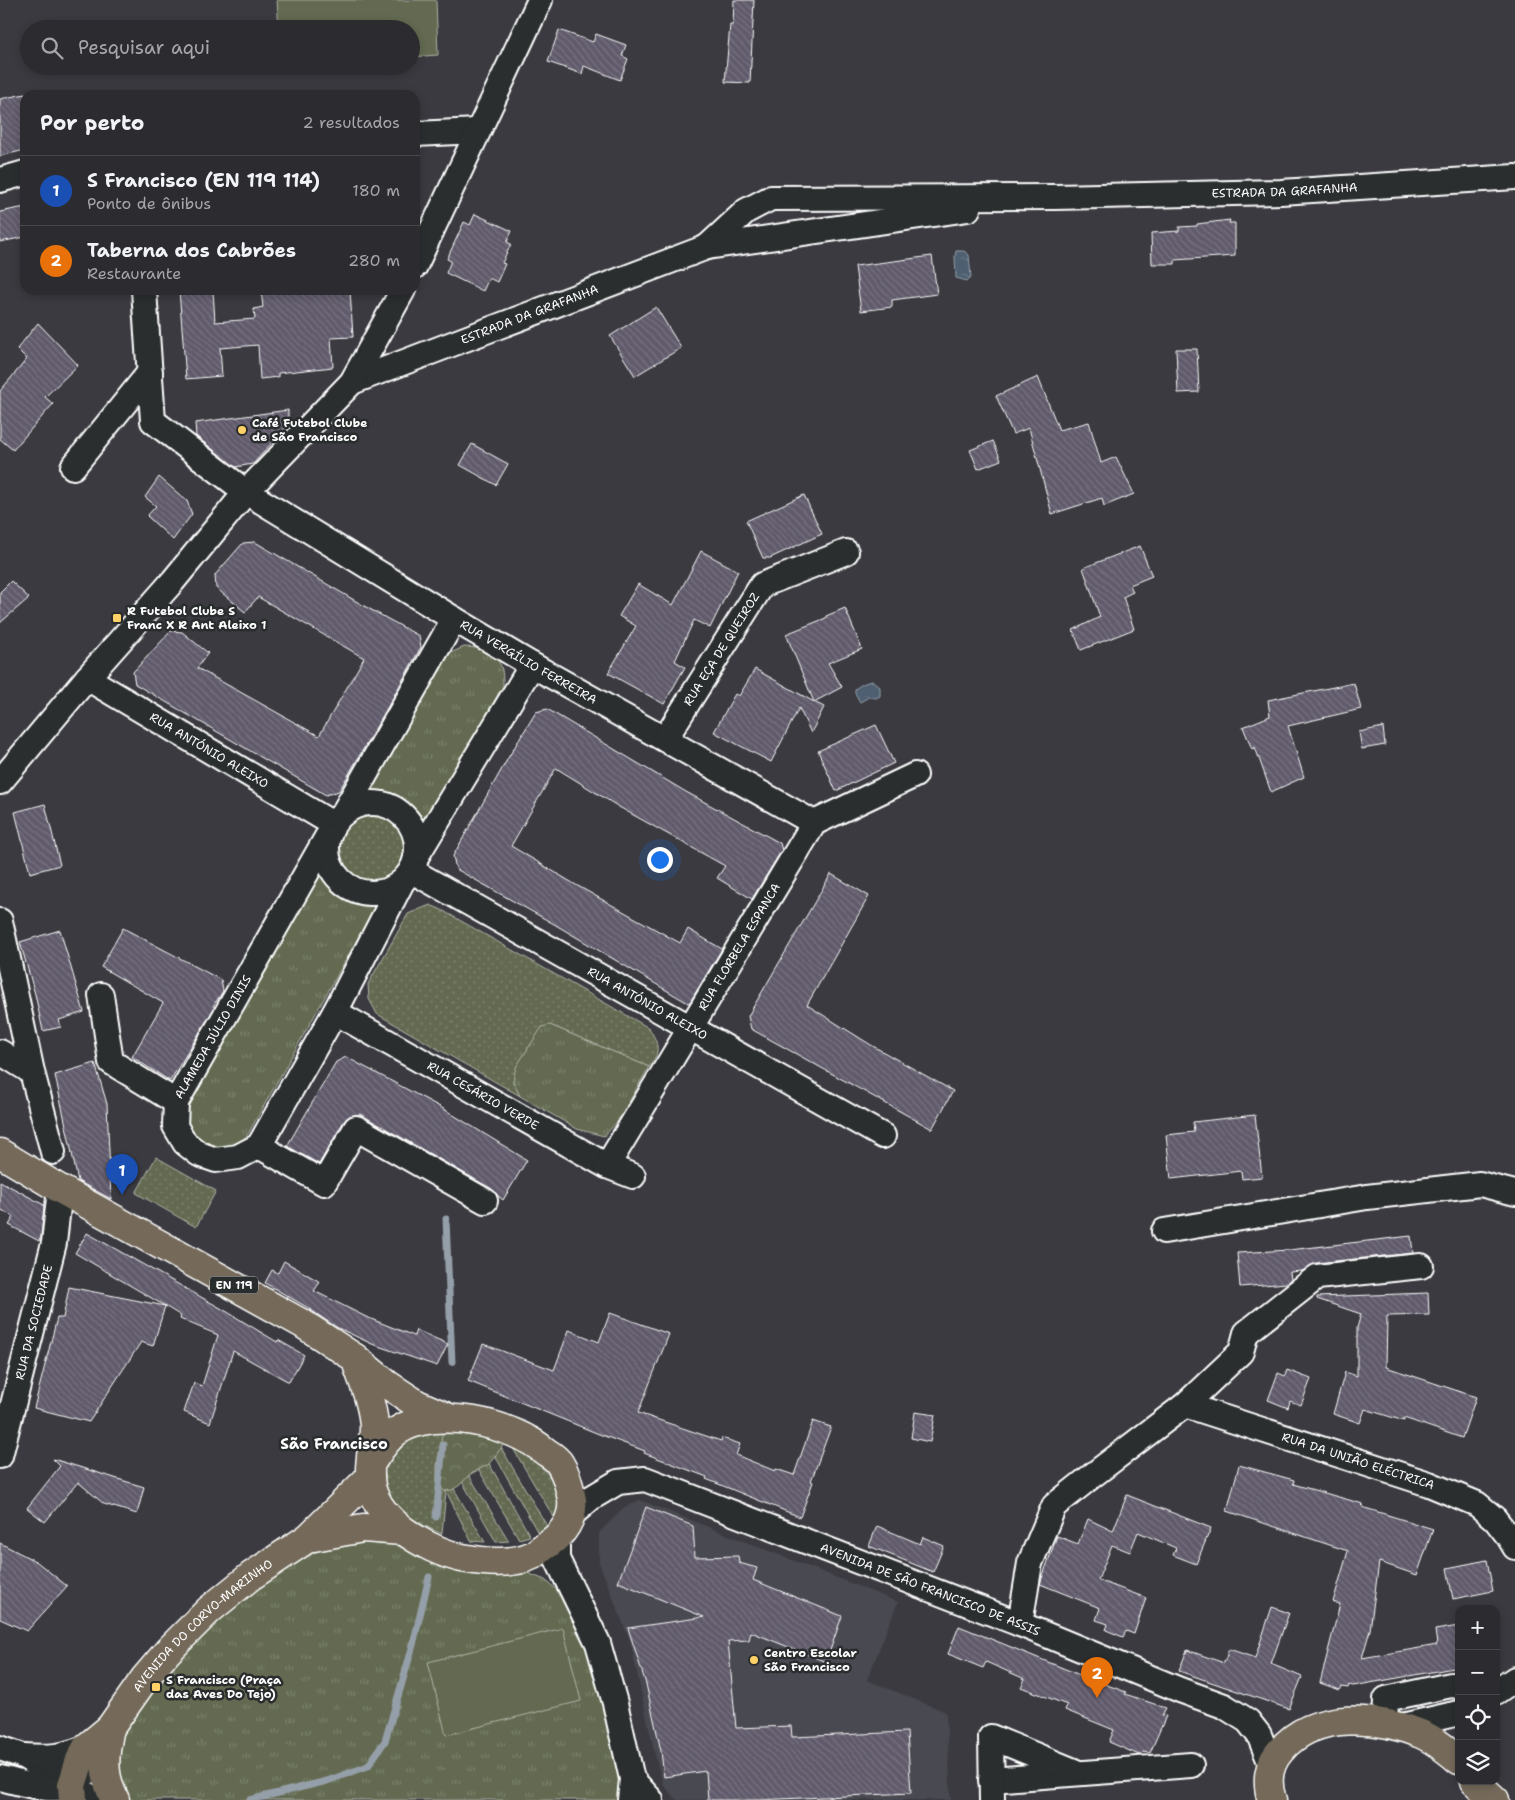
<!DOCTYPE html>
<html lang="pt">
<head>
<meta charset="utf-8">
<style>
	:root { --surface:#2c2c30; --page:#343438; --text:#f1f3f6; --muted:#a6a7ab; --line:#48484c; --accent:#ffd166 }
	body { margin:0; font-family:"Shantell Sans",sans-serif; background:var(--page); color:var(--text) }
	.controls { position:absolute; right:15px; bottom:15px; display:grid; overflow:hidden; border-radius:10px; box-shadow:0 2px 8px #0003 }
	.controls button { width:45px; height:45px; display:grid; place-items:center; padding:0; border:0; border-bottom:1px solid var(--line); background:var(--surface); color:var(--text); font:25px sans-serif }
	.you { position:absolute; left:659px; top:859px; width:18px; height:18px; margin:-12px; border:4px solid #fff; border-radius:50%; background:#1a73e8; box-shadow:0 0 0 8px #1a73e833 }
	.badge { display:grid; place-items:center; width:32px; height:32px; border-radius:50%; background:var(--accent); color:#fff; font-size:16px; font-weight:700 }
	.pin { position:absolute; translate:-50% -41px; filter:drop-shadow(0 1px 2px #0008) }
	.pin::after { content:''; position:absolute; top:26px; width:18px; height:15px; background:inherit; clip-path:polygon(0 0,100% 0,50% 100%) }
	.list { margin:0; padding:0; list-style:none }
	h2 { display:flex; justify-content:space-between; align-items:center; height:65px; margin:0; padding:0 20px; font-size:21px }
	h2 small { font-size:16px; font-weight:400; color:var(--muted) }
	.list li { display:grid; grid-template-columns:32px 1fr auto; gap:15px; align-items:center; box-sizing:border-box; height:70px; padding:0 20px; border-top:1px solid var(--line) }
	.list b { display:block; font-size:19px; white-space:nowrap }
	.list p { margin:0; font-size:16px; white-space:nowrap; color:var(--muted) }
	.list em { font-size:16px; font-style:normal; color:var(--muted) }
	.icon { flex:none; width:28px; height:28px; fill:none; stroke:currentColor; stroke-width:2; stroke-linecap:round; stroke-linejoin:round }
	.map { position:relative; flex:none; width:1515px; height:1800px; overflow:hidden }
	.search { position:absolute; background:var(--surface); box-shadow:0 2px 8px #0003; left:20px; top:20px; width:400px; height:55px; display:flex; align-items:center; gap:12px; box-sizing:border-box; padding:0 18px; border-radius:28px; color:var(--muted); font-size:19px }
	.panel { position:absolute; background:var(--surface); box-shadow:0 2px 8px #0003; left:20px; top:90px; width:400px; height:205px; border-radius:15px }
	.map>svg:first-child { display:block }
</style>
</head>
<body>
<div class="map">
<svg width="1515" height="1800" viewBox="0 0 1515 1800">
	<defs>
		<pattern id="grass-dots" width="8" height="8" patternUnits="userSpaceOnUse" patternTransform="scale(1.25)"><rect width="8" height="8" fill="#636b51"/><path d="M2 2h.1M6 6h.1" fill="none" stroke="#7a816b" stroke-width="1.8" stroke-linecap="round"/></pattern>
		<pattern id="forest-crowns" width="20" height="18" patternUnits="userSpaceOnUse" patternTransform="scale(1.25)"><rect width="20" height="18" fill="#636b51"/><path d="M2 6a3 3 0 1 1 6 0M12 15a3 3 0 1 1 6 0" fill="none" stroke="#7a816b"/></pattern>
		<pattern id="park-tufts" width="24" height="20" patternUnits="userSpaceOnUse" patternTransform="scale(1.25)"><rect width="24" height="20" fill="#636b51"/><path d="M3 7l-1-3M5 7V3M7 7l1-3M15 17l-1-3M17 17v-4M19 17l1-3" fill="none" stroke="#7a816b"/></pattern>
		<pattern id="water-ripples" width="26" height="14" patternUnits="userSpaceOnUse" patternTransform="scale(1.25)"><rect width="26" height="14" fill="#4e5f70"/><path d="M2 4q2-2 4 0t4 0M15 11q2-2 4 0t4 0" fill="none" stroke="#697785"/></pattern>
		<pattern id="building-back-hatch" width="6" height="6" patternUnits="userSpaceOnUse" patternTransform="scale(1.25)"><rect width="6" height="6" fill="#605a6b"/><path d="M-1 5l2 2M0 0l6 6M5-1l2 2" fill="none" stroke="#787381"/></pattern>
	</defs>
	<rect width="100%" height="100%" fill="#3a3a40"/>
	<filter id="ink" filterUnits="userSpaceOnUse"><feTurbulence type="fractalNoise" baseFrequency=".02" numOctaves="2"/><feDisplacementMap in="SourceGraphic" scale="10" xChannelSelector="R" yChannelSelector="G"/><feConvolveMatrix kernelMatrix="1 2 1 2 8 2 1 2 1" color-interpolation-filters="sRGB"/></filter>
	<g filter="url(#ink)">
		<path fill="#494851" d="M640 1500 898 1602 867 1680 946 1712 951 1800H677L675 1798 664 1786 656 1760 630 1641 599 1563V1533L623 1508Z"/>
		<path fill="url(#grass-dots)" stroke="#b1b5a8" d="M338 847a34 34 0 1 1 68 0a34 34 0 1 1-68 0Z
			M430 905 440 909 649 1028C659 1044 661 1052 649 1067L550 1025 513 1081 520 1096 377 1014 369 999 368 984 408 914Z
			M156 1157 216 1191 196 1227 136 1193Z
			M455 1430 443 1435 437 1467 446 1475 485 1542 471 1541 446 1491 442 1534 423 1525 407 1515 387 1494 382 1473 394 1446C414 1437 433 1432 455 1430Z
			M450 1444 509 1541 496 1542 449 1458Z
			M511 1445C536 1460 570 1484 554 1518Z
			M500 1446 547 1526 538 1533 493 1452Z
			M486 1458 530 1536 519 1539 476 1465Z"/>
		<path fill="url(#forest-crowns)" stroke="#b1b5a8" d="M455 1430 505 1443 489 1464 469 1475 460 1485 452 1490 444 1491 437 1484V1467L442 1435 444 1432Z"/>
		<path fill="url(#park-tufts)" stroke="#b1b5a8" d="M464 647C479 647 499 653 502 670 503 675 503 681 503 686L423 824C414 810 403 794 385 791 380 790 374 791 369 791L446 655Z
			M320 875C337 894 350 904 376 906L248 1134C229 1156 222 1149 196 1142 187 1126 183 1119 189 1100Z
			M550 1025 649 1067 618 1121 604 1136 577 1129 520 1096 513 1081 516 1067 542 1027Z
			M342 1539 386 1540 439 1566 468 1571 525 1572 545 1580 562 1594 582 1618 614 1729 621 1800H125L116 1789V1746L137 1709 192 1641 254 1587 308 1556Z"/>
		<path fill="#636b51" stroke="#b1b5a8" d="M277 0H436L438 55 411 57V29H279Z
			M563 1628 581 1701 446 1735 428 1662Z"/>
		<path fill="url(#water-ripples)" stroke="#959fa9" d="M956 251H964L969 255 971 277 967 281 956 278 955 257Z
			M873 681 880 687V696L876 698 869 697 860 702 855 693V689C860 685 865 682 873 681Z"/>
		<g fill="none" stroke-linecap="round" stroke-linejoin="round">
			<path stroke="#959fa9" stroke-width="7" d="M446 1219 452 1362
				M436 1517 443 1445
				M250 1800 327 1781 368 1766 385 1741 413 1645 429 1577"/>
		</g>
		<path fill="url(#building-back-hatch)" stroke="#fff" d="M734 0H754L750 83 725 82 730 25H733Z
			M559 30 593 42 596 34 626 45 622 56 628 59 620 80 584 66 582 74 548 62Z
			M25 94V150L0 156V99Z
			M25 207V237L0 242V212Z
			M475 214 512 231 507 242 511 244 502 263 505 264 497 282 489 278 483 291 446 273 451 261 447 259 464 222 470 225Z
			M1230 220 1229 223H1235V256L1175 260V264H1152L1151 233 1179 231V227L1197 226V224Z
			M932 256 937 294 892 300V307L861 311 855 266Z
			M179 290H213L215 322 255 319 254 309 263 307 261 290H350L353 337 331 338 333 367 278 373V377L260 379 258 345 220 348 222 376 186 379Z
			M656 307 681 348 635 376 610 336Z
			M38 323 78 365 45 397 53 404 13 450 0 439V391L27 359 17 349Z
			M1176 349H1197L1199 392 1178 393Z
			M1038 377 1059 430 1089 422 1101 463 1116 457 1134 494 1104 506 1102 498 1052 514 1029 428 1013 434 996 396Z
			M288 410V425L253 464 235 467 196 436 195 423Z
			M993 441 1001 460 978 469 970 450Z
			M472 444 508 464 496 485 460 465Z
			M159 477 187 501 192 514 173 540 147 516 156 506 145 497Z
			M804 495 822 534 770 558H763L746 521Z
			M255 542 366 607 419 636 421 647 386 710 339 791 326 795 135 684 133 672 171 631 182 632 208 653 197 668 319 736 364 658 258 597 245 612 216 588 215 575 243 543Z
			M1140 546 1152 576 1130 585 1133 592 1123 597 1134 629 1081 650 1073 630 1100 617 1083 568Z
			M701 551 738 571 710 628 694 620 675 661 685 667 664 704 608 673 636 626 619 616 638 584 673 605Z
			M11 581 29 598 0 623V592Z
			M845 608 862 649 828 663 842 687 814 702 824 707 811 733 799 708 771 762 714 732 735 694 739 696 755 669 814 702 786 634 826 618V616Z
			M1354 683 1361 709 1288 726 1304 777 1271 792 1255 747 1252 749 1243 727 1270 716 1268 700Z
			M547 709 686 792 780 843 782 850 752 899 717 878 725 866 619 807 556 768 511 846 576 885 680 943 688 929 722 949 690 1002 688 1003 554 924 456 869 453 856 508 758 536 712Z
			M876 725 894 763 836 791 818 751Z
			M1383 727 1385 745 1362 749 1359 732Z
			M45 804 60 865 30 873 15 812Z
			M831 874 869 896 807 1005 871 1045 953 1091 932 1129 751 1029 748 1016Z
			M123 928 221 980 223 991 213 1006 215 1007 170 1081 132 1057 163 1003 101 967Z
			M60 930 84 1012 59 1020 61 1027 43 1031 35 994 20 942Z
			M346 1057 442 1108 527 1160 503 1200 498 1196 492 1189 360 1114 350 1116 344 1121 319 1164 287 1146 336 1062Z
			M95 1063 107 1104 111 1199 78 1181 55 1075Z
			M1255 1115 1262 1177 1242 1179 1241 1171 1171 1179 1166 1135 1194 1132 1193 1122Z
			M0 1181 44 1205 41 1237 39 1241 9 1225 14 1217 0 1209Z
			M87 1233 224 1310 277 1342 278 1340 304 1355 289 1382 233 1351 210 1423 184 1412 194 1383 202 1386 218 1335 180 1319 181 1316 165 1306 153 1346 141 1342 89 1422 34 1408 57 1318H63L69 1287 165 1306 75 1253Z
			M1411 1236 1413 1253 1316 1263 1302 1271 1290 1272 1291 1280 1287 1283 1240 1287 1237 1253 1289 1250Z
			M284 1261 320 1282 314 1291 366 1317 414 1336 416 1330 448 1344 437 1366 372 1344 336 1327 305 1306 265 1283 272 1270 278 1273Z
			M1428 1293 1429 1315 1387 1316 1386 1367 1476 1397 1462 1438 1404 1418V1421L1365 1409 1360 1423 1333 1414 1345 1372 1357 1376V1328L1361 1314 1317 1299V1297Z
			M610 1313 669 1334 638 1413 721 1441 722 1438 740 1444 736 1455 775 1471 776 1469 794 1475 813 1421 831 1427 811 1481 813 1482 800 1517 706 1479 707 1477 644 1453 645 1451 599 1434 468 1381 483 1344 554 1370 569 1330 599 1342Z
			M1287 1370 1311 1379 1301 1405 1290 1401 1288 1408 1268 1400 1278 1373 1285 1376Z
			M915 1412 935 1415 930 1442 911 1438Z
			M53 1459 144 1487 137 1514 104 1504 78 1482 45 1522 27 1508 60 1466Z
			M1239 1465 1294 1480 1293 1484 1363 1504 1362 1507 1433 1529 1417 1575 1379 1562 1370 1630 1362 1658 1437 1645 1435 1630 1459 1626V1667L1353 1686 1349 1685 1348 1688 1342 1687 1340 1690 1320 1683 1340 1604 1333 1602 1348 1551 1227 1511Z
			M1127 1495 1211 1528 1196 1564 1173 1555 1176 1548 1138 1532 1130 1552 1112 1545 1098 1580 1146 1598 1134 1634 1126 1631 1123 1637 1106 1630 1108 1624 1096 1620 1100 1608 1040 1584 1057 1536 1078 1544 1088 1519 1113 1531Z
			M646 1507 693 1526 695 1557 738 1556 739 1563 757 1568 753 1580 842 1616 826 1662 751 1632 749 1640 728 1641 736 1728 791 1726 792 1737 907 1732 911 1793 759 1800H708L706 1771 664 1777 661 1751 646 1684 628 1628 704 1617 618 1582Z
			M877 1526 920 1544 923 1537 944 1546 933 1572 869 1546Z
			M0 1543 37 1562 67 1586 27 1631 0 1619Z
			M1487 1560 1493 1591 1453 1599 1447 1568Z
			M1272 1607 1289 1613 1271 1664 1302 1677 1289 1709 1179 1671 1187 1650 1224 1663 1229 1649 1255 1658Z
			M959 1626 1080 1675 1126 1692 1125 1694 1166 1708 1162 1715 1166 1716 1150 1753 1143 1752 1142 1755H1139L1109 1742 1114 1730 1065 1710 1067 1705 1021 1687 1025 1679 986 1662 983 1668 948 1654Z"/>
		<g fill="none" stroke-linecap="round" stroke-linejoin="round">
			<defs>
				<g id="minor">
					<path d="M415 134 478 131"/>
					<path d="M0 180 25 173"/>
					<path id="s1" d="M707 247 746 211 771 198 1055 197 1281 192 1515 177"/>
					<path d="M415 266 540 0"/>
					<path id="s2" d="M144 290 153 421 246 492 454 619 532 665 814 823"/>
					<path id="s3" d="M352 382 707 247 968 209"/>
					<path d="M73 467 150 372"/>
					<path id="s4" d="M87 678 333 824"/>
					<path id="s5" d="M665 739 762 585 846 552"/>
					<path d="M0 782 87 678 173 581 246 492 352 382 403 290"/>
					<circle cx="372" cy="848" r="45"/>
					<path d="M344 812 454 619"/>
					<path d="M327 837 176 1102 175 1126 185 1143 199 1154 216 1160 238 1157 259 1146 335 1012 402 882"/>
					<path d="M416 857 532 665"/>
					<path id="s6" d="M412 871 883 1136"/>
					<path d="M0 921 32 1072 53 1152"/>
					<path d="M101 995 111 1062 176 1102"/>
					<path id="s7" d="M335 1012 607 1166 633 1176"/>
					<path d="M0 1052 32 1072"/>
					<path d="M259 1146 324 1183 356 1128 485 1201"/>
					<path id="s8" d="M607 1166 814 823 915 775"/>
					<path d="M1164 1231 1367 1197 1480 1184 1515 1193"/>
					<path id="s9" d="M1185 1405 1429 1484 1477 1504 1495 1519 1509 1537 1515 1547"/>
					<path id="s10" d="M0 1456 54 1243 60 1189"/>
					<path id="s11" d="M570 1516 591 1498 618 1482 645 1479 1020 1624 1180 1690 1224 1706 1248 1721 1259 1735 1271 1764"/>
					<path d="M557 1536V1559L598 1643 615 1703 632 1779 630 1800"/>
					<path d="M1020 1624 1030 1563 1054 1506 1093 1475 1185 1405 1241 1352 1246 1333 1317 1277 1421 1266"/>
					<path d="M1496 1692 1515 1679"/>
					<path d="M1385 1724 1386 1699 1451 1685 1459 1686"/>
					<path d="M1398 1727 1459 1713"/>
					<path d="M0 1748 23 1756 96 1800"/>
					<path d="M23 1756C51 1758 61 1757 87 1747"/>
					<path d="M0 1778C19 1782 55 1795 73 1784 77 1782 81 1778 85 1774"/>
					<path d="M632 1779 651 1800"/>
					<path d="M991 1780 1191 1765"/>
					<path d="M992 1800 991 1737 1074 1771"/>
				</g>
				<g id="major">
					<path d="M0 1153 60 1189 303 1324 355 1358 388 1385 417 1404 447 1417"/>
					<path d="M355 1358C362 1380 373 1403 374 1427 374 1443 369 1459 370 1476 370 1518 426 1550 462 1558 483 1562 513 1565 533 1555 538 1552 543 1547 548 1544 563 1534 574 1518 572 1500 570 1488 567 1475 560 1464 557 1459 551 1455 546 1452 512 1423 436 1405 397 1431 385 1440 379 1451 371 1463"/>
					<path d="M308 1538 363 1528 403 1531"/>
					<path d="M110 1728C104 1755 102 1775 115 1800"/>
					<path d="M1474 1781 1495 1800"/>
					<path id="s12" d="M73 1800 72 1785 80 1760 87 1747 110 1728 145 1678 168 1651 209 1610 251 1576 308 1538 370 1477"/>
					<path d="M1272 1800C1266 1782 1268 1764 1281 1750 1314 1711 1377 1716 1421 1734 1435 1740 1447 1750 1459 1760"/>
				</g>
			</defs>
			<use href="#minor" stroke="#fff" stroke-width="28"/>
			<use href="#major" stroke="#fff" stroke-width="31"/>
			<use href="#minor" stroke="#2a2d2e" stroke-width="24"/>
			<use href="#major" stroke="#746a5a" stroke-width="28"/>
		</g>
	</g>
	<g fill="#ffd166" stroke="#2a2d2e" stroke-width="2">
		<circle cx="242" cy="430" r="5"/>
		<rect x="112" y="613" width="10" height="10" rx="2.5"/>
		<circle cx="754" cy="1660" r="5"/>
		<rect x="151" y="1682" width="10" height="10" rx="2.5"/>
	</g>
	<g text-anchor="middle" stroke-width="5" stroke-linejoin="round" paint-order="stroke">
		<rect fill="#2a2d2e" stroke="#bfc0c0" stroke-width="1" x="210" y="1276.5" width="48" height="17" rx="4"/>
		<g font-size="11" font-weight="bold" fill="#fff">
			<text x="234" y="1289">EN 119</text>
		</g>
		<g font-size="12" fill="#fff" stroke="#2a2d2e">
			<text dy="4" stroke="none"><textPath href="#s1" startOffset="595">ESTRADA DA GRAFANHA</textPath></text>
			<text dy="4" stroke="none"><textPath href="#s3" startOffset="190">ESTRADA DA GRAFANHA</textPath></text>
			<text dy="4" stroke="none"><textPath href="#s5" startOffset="106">RUA EÇA DE QUEIROZ</textPath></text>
			<text dy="4" stroke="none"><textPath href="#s2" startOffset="578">RUA VERGÍLIO FERREIRA</textPath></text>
			<text dy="4" stroke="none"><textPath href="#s4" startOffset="142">RUA ANTÓNIO ALEIXO</textPath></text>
			<text dy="4" stroke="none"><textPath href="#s8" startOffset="256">RUA FLORBELA ESPANCA</textPath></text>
			<text dy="4" stroke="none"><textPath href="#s6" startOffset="270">RUA ANTÓNIO ALEIXO</textPath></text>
			<text transform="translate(213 1037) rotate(-60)" y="4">ALAMEDA JÚLIO DINIS</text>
			<text dy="4" stroke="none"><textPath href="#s7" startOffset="170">RUA CESÁRIO VERDE</textPath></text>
			<text dy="4" stroke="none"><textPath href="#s10" startOffset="138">RUA DA SOCIEDADE</textPath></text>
			<text dy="4" stroke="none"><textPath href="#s9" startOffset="182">RUA DA UNIÃO ELÉCTRICA</textPath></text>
			<text dy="4" stroke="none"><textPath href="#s11" startOffset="392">AVENIDA DE SÃO FRANCISCO DE ASSIS</textPath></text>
			<text dy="4" stroke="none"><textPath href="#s12" startOffset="225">AVENIDA DO CORVO-MARINHO</textPath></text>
		</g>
		<g font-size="12" font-weight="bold" fill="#fff" stroke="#2a2d2e" text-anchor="start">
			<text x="252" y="427">Café Futebol Clube<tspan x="252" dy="14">de São Francisco</tspan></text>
			<text x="127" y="615">R Futebol Clube S<tspan x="127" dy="14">Franc X R Ant Aleixo 1</tspan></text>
			<text x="764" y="1657">Centro Escolar<tspan x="764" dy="14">São Francisco</tspan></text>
			<text x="166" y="1684">S Francisco (Praça<tspan x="166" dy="14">das Aves Do Tejo)</tspan></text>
		</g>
		<g font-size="15" font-weight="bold" fill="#fff" stroke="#2a2d2e">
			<text x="334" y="1449">São Francisco</text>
		</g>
	</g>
</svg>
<div class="controls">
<button>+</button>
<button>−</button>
<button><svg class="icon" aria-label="locate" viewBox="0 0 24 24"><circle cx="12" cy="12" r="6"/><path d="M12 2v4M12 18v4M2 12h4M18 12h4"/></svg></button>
<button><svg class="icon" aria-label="layers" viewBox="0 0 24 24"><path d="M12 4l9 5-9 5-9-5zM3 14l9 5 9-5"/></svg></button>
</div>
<div class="you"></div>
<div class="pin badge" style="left:122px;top:1195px;background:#1a4fb4">1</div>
<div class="pin badge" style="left:1097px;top:1698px;background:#e8710a">2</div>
<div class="search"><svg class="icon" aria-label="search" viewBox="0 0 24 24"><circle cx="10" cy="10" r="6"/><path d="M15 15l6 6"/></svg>Pesquisar aqui</div>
<section class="panel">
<h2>Por perto<small>2 resultados</small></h2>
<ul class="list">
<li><span class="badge" style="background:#1a4fb4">1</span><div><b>S Francisco (EN 119 114)</b><p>Ponto de ônibus</p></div><em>180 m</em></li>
<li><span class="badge" style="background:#e8710a">2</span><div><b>Taberna dos Cabrões</b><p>Restaurante</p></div><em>280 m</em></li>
</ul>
</section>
</div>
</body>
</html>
